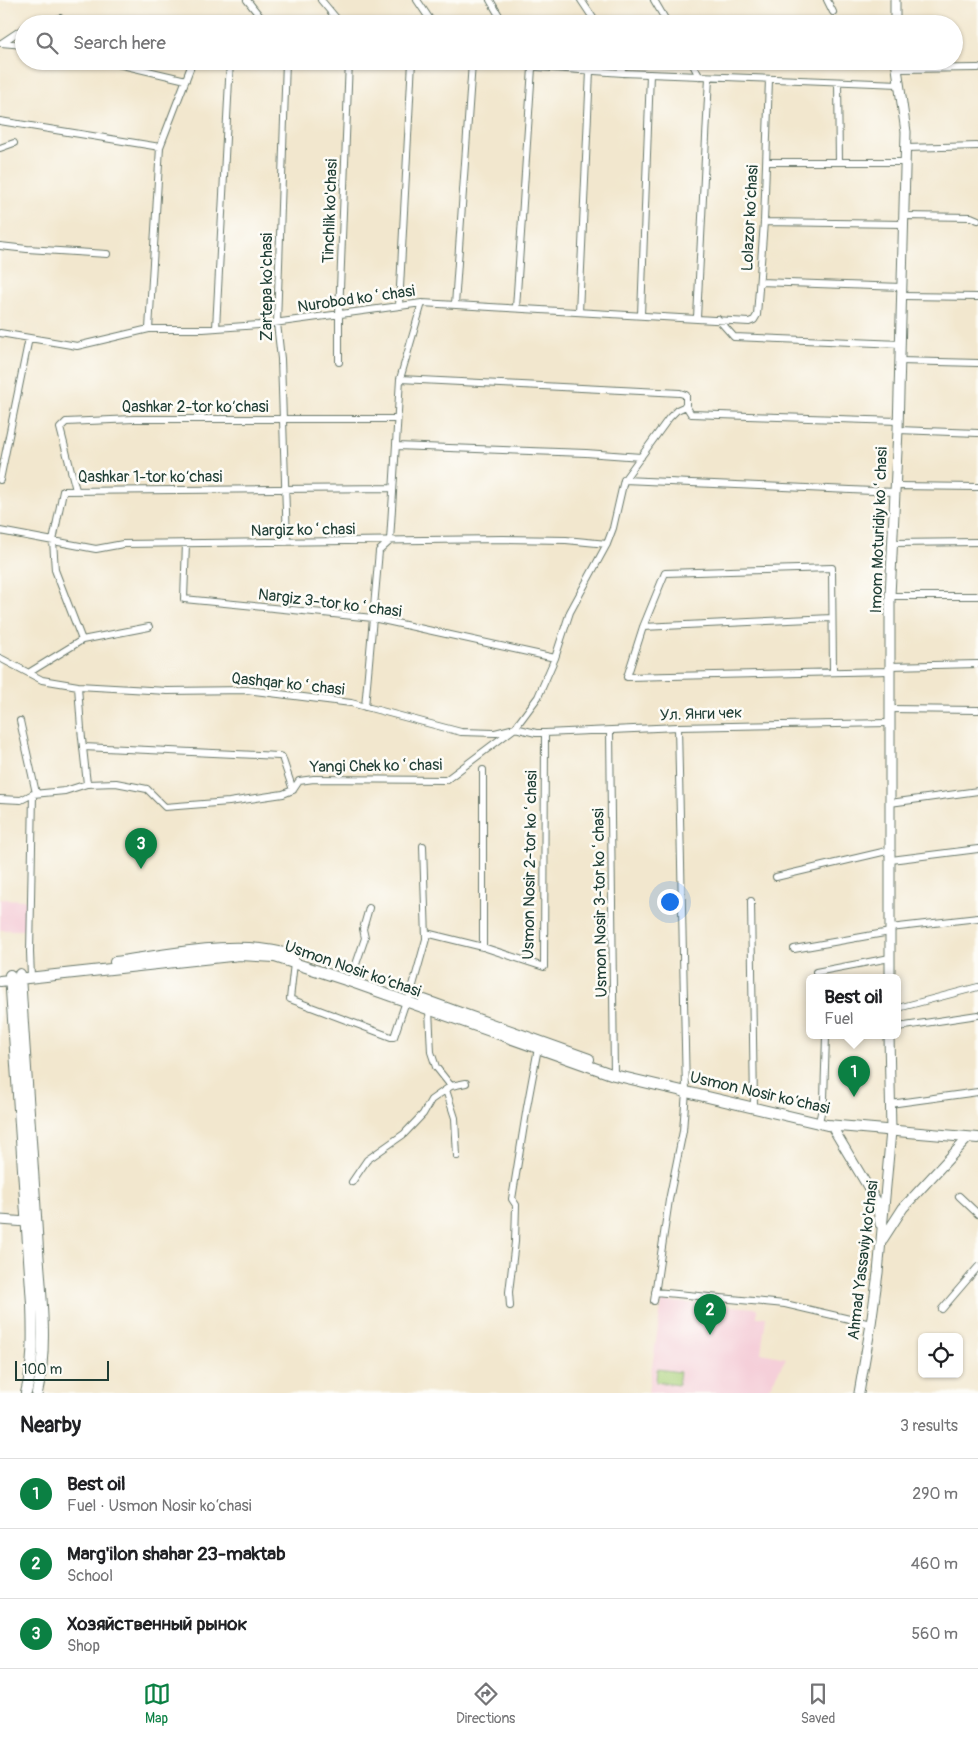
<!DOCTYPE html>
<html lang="en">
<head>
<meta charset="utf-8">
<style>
	:root { --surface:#fff; --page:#f6f6f6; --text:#202124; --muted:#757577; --line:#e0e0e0; --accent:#0b8043 }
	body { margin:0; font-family:Pangolin,sans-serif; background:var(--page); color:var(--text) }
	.controls { position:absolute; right:15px; bottom:15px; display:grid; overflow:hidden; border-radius:8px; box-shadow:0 1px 4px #0004 }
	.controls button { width:45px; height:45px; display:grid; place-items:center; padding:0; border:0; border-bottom:1px solid var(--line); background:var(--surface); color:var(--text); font:25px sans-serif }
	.scale { position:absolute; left:15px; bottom:12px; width:94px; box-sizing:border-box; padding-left:5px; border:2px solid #1f3d34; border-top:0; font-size:14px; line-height:18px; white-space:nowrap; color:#1f3d34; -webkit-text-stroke:4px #fdfcf7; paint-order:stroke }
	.you { position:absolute; left:669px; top:901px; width:18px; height:18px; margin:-12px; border:4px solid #fff; border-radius:50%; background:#1a73e8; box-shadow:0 0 0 8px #1a73e833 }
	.badge { display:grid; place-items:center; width:32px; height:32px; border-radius:50%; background:var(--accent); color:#fff; font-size:16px; font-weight:700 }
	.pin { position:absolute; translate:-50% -41px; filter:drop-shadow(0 1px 2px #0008) }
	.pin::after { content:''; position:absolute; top:26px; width:18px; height:15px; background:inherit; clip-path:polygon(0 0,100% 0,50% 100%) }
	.popup { position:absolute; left:806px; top:974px; width:95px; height:65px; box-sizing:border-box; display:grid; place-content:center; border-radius:8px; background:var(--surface); filter:drop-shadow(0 1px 4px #0005); font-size:16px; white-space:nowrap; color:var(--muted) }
	.popup b { font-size:19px; color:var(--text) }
	.popup::after { content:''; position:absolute; left:50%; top:100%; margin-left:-10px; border:10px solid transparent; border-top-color:var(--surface) }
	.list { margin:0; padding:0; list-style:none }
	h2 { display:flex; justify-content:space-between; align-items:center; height:65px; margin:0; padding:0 20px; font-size:21px }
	h2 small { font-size:16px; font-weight:400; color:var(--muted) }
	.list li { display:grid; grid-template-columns:32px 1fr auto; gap:15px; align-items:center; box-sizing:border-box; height:70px; padding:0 20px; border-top:1px solid var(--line) }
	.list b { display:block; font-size:19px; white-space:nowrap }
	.list p { margin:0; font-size:16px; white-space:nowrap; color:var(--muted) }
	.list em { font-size:16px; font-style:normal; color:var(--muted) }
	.icon { flex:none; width:28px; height:28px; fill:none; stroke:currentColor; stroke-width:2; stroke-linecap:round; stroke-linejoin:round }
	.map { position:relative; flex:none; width:978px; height:1393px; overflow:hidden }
	.search { position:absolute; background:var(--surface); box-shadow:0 1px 4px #0004; left:15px; right:15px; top:15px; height:55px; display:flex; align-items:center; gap:12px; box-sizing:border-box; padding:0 18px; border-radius:28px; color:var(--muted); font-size:19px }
	.sheet { height:275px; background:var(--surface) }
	nav { display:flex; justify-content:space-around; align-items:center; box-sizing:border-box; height:70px; border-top:1px solid var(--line); background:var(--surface); font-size:14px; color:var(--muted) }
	nav a { display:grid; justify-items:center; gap:2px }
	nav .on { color:var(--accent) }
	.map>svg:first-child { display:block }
</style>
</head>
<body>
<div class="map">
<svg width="978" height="1393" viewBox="0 0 978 1393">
	<rect width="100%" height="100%" fill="#fdfcf7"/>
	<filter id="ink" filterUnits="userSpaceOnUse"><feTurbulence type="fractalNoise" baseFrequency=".02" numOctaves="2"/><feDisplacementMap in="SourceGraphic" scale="10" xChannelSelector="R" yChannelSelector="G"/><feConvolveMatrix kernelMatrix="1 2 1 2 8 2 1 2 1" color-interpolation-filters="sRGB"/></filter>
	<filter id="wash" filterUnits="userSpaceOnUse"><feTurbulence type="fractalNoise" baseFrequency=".0096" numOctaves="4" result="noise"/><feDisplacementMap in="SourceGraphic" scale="20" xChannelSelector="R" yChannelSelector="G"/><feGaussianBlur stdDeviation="1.12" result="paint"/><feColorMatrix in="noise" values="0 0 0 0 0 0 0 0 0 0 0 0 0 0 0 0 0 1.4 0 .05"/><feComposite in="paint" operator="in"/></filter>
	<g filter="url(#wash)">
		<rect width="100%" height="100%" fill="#f2e7ce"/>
		<path fill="#f5cfd9" d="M0 899 27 900 25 930H0Z
			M662 1301 757 1308V1317H766L761 1353 786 1358 766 1393H648Z"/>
		<path fill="#aad17b" stroke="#648758" d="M657 1369 680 1372 678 1385 656 1382Z"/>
	</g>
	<g filter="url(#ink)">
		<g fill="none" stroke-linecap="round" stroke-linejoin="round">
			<defs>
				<path id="street" d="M247 0 266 24
					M321 0 341 24
					M417 0 433 24
					M490 0 504 24
					M581 0 597 24
					M654 0 668 24
					M827 0 833 12
					M39 24 60 18
					M3 42 24 28
					M1 43 24 45
					M105 61 186 80
					M286 61 277 323 281 359 287 542
					M454 61 623 73 899 84
					M618 61 623 73
					M691 61 699 76
					M898 69 978 68
					M838 82 839 162
					M0 121 160 147
					M0 148 14 143
					M906 148 978 146
					M766 162H905
					M904 216 971 217 978 220
					M764 222 904 224
					M0 246 27 249 107 254
					M760 282 902 287
					M902 296 978 297
					M455 305 472 63
					M399 306 412 61
					M516 308 532 68 528 61
					M579 312 590 71
					M641 315 650 74
					M697 318 709 77
					M718 319 734 337 900 344
					M216 328 230 61
					M149 329 160 147 193 61
					M0 333 77 346 149 329H203L259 325 422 303 749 322 754 320 757 315 764 222 769 79
					M900 361 978 363
					M339 362V314L349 61
					M400 379 680 393 686 395V406
					M686 406 691 414 898 421
					M898 430 978 433
					M396 446 586 453 641 457
					M0 480 29 338
					M624 480 895 492
					M896 486 978 487
					M76 490 60 428 66 422 134 419H397
					M0 531 96 549 123 544 503 539 566 540 607 544
					M186 543 184 599 373 618 555 658
					M892 543 978 542
					M890 596H978
					M643 627 832 618
					M82 640 149 627
					M0 658 42 680 78 686 167 691 247 690 351 703 461 732 495 733 515 728 536 733H545L678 727 889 723
					M889 666 978 664
					M30 672 82 640 55 570 53 541 63 491 393 488
					M833 672 832 568 665 573 643 627 627 677 889 671
					M78 686 81 729 87 784
					M365 707 379 551 390 541 400 379 422 303
					M889 709 978 710
					M20 721 36 793
					M610 731 614 1075
					M83 747 279 756 282 757 293 790
					M0 799 21 800 33 794 65 791 87 784 116 783 147 789 165 807 229 802 283 794 293 790 299 781 314 779 446 780 515 728 538 697 555 658 570 612 607 544 613 528 624 480 669 418 677 410 686 406
					M890 803 978 791
					M891 860 978 849
					M776 877 891 850
					M751 901 754 1107
					M890 928 978 918
					M426 933 483 947 544 967 545 733
					M483 947V770
					M794 949 890 932
					M294 963 290 999 391 1037H394L406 1001
					M816 972 890 958
					M352 976 365 938 363 929 369 908
					M31 977 30 952 33 794
					M410 996 426 939 423 846
					M898 1008 978 987
					M898 1027 978 1015
					M451 1086 466 1083
					M446 1090 455 1118 457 1156
					M890 1104 978 1092
					M819 1122 824 1099 826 1036
					M352 1182 367 1160 404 1134 423 1114 431 1100 451 1086 436 1067 431 1052 429 1010
					M959 1196 978 1214
					M655 1292 785 1304 871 1324
					M654 1301 669 1200 683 1131 686 1091 678 727
					M510 1306 509 1292 515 1242 516 1205 512 1199 527 1107 538 1048
					M942 1309 978 1267"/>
				<path id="secondary" d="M895 0V24
					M890 978V596L898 430 906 132 896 61
					M831 1125 877 1202 880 1224
					M0 1220 27 1222
					M883 1239 903 1208 968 1138
					M859 1393 871 1324 878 1273 891 1131 889 1036"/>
				<path id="primary" d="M115 962C171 954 241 938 294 956
					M20 974C25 1066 33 1158 38 1250 41 1297 48 1346 37 1393
					M10 975 32 1304C33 1335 34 1363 26 1393
					M0 981 240 955 275 957 349 981 614 1075 827 1125 978 1138
					M424 1000 589 1059"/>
			</defs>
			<use href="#street" stroke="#69786a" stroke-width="8"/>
			<use href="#secondary" stroke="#69786a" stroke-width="11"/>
			<use href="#primary" stroke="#69786a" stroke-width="12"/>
			<use href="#street" stroke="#fff" stroke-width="6"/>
			<use href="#secondary" stroke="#fff" stroke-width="9"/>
			<use href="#primary" stroke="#fff" stroke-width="10"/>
		</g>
	</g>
	<g text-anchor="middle" stroke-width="5" stroke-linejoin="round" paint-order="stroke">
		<g font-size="16" fill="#1f3d34" stroke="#fdfcf7">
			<text transform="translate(329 211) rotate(-88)" y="6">Tinchlik ko'chasi</text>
			<text transform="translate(749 218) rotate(-87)" y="6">Lolazor ko‘chasi</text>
			<text transform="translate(266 287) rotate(-90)" y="6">Zartepa ko'chasi</text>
			<text transform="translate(356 298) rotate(-8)" y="6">Nurobod koʻchasi</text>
			<text x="195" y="412">Qashkar 2-tor koʼchasi</text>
			<text x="150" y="482">Qashkar 1-tor koʼchasi</text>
			<text transform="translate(303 529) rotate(-1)" y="6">Nargiz koʻchasi</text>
			<text transform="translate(878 530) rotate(-88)" y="6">Imom Moturidiy koʻchasi</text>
			<text transform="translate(330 602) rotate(7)" y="6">Nargiz 3-tor koʻchasi</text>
			<text transform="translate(288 683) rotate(6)" y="6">Qashqar koʻchasi</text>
			<text transform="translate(701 713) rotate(-2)" y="6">Ул. Янги чек</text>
			<text transform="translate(376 765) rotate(-1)" y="6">Yangi Chek koʻchasi</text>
			<text transform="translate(529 865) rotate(-89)" y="6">Usmon Nosir 2-tor koʻchasi</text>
			<text transform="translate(599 903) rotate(-91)" y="6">Usmon Nosir 3-tor koʻchasi</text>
			<text transform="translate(353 968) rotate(19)" y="6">Usmon Nosir ko‘chasi</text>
			<text transform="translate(760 1092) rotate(13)" y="6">Usmon Nosir ko‘chasi</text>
			<text transform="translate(862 1260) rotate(-83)" y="6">Ahmad Yassaviy ko'chasi</text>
		</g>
	</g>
</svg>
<div class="controls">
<button><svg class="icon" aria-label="locate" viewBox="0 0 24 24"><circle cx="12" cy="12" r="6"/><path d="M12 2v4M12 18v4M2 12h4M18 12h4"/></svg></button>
</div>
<div class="scale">100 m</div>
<div class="you"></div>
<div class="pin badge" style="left:854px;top:1097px">1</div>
<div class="popup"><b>Best oil</b>Fuel</div>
<div class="pin badge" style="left:710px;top:1335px">2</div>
<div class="pin badge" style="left:141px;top:869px">3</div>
<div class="search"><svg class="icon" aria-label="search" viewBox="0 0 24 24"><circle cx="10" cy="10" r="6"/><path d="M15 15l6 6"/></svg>Search here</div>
</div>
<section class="sheet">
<h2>Nearby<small>3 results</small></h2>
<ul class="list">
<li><span class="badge">1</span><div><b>Best oil</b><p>Fuel · Usmon Nosir ko‘chasi</p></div><em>290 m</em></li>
<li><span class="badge">2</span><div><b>Marg'ilon shahar 23-maktab</b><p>School</p></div><em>460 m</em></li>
<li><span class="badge">3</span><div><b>Хозяйственный рынок</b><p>Shop</p></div><em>560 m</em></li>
</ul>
</section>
<nav>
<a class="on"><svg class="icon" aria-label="map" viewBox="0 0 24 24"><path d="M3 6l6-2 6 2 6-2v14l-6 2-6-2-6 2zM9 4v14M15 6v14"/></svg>Map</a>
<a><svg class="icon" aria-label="directions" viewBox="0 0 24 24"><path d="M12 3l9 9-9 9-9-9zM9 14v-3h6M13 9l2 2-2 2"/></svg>Directions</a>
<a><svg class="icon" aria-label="saved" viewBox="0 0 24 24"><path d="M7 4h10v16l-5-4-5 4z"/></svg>Saved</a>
</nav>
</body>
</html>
